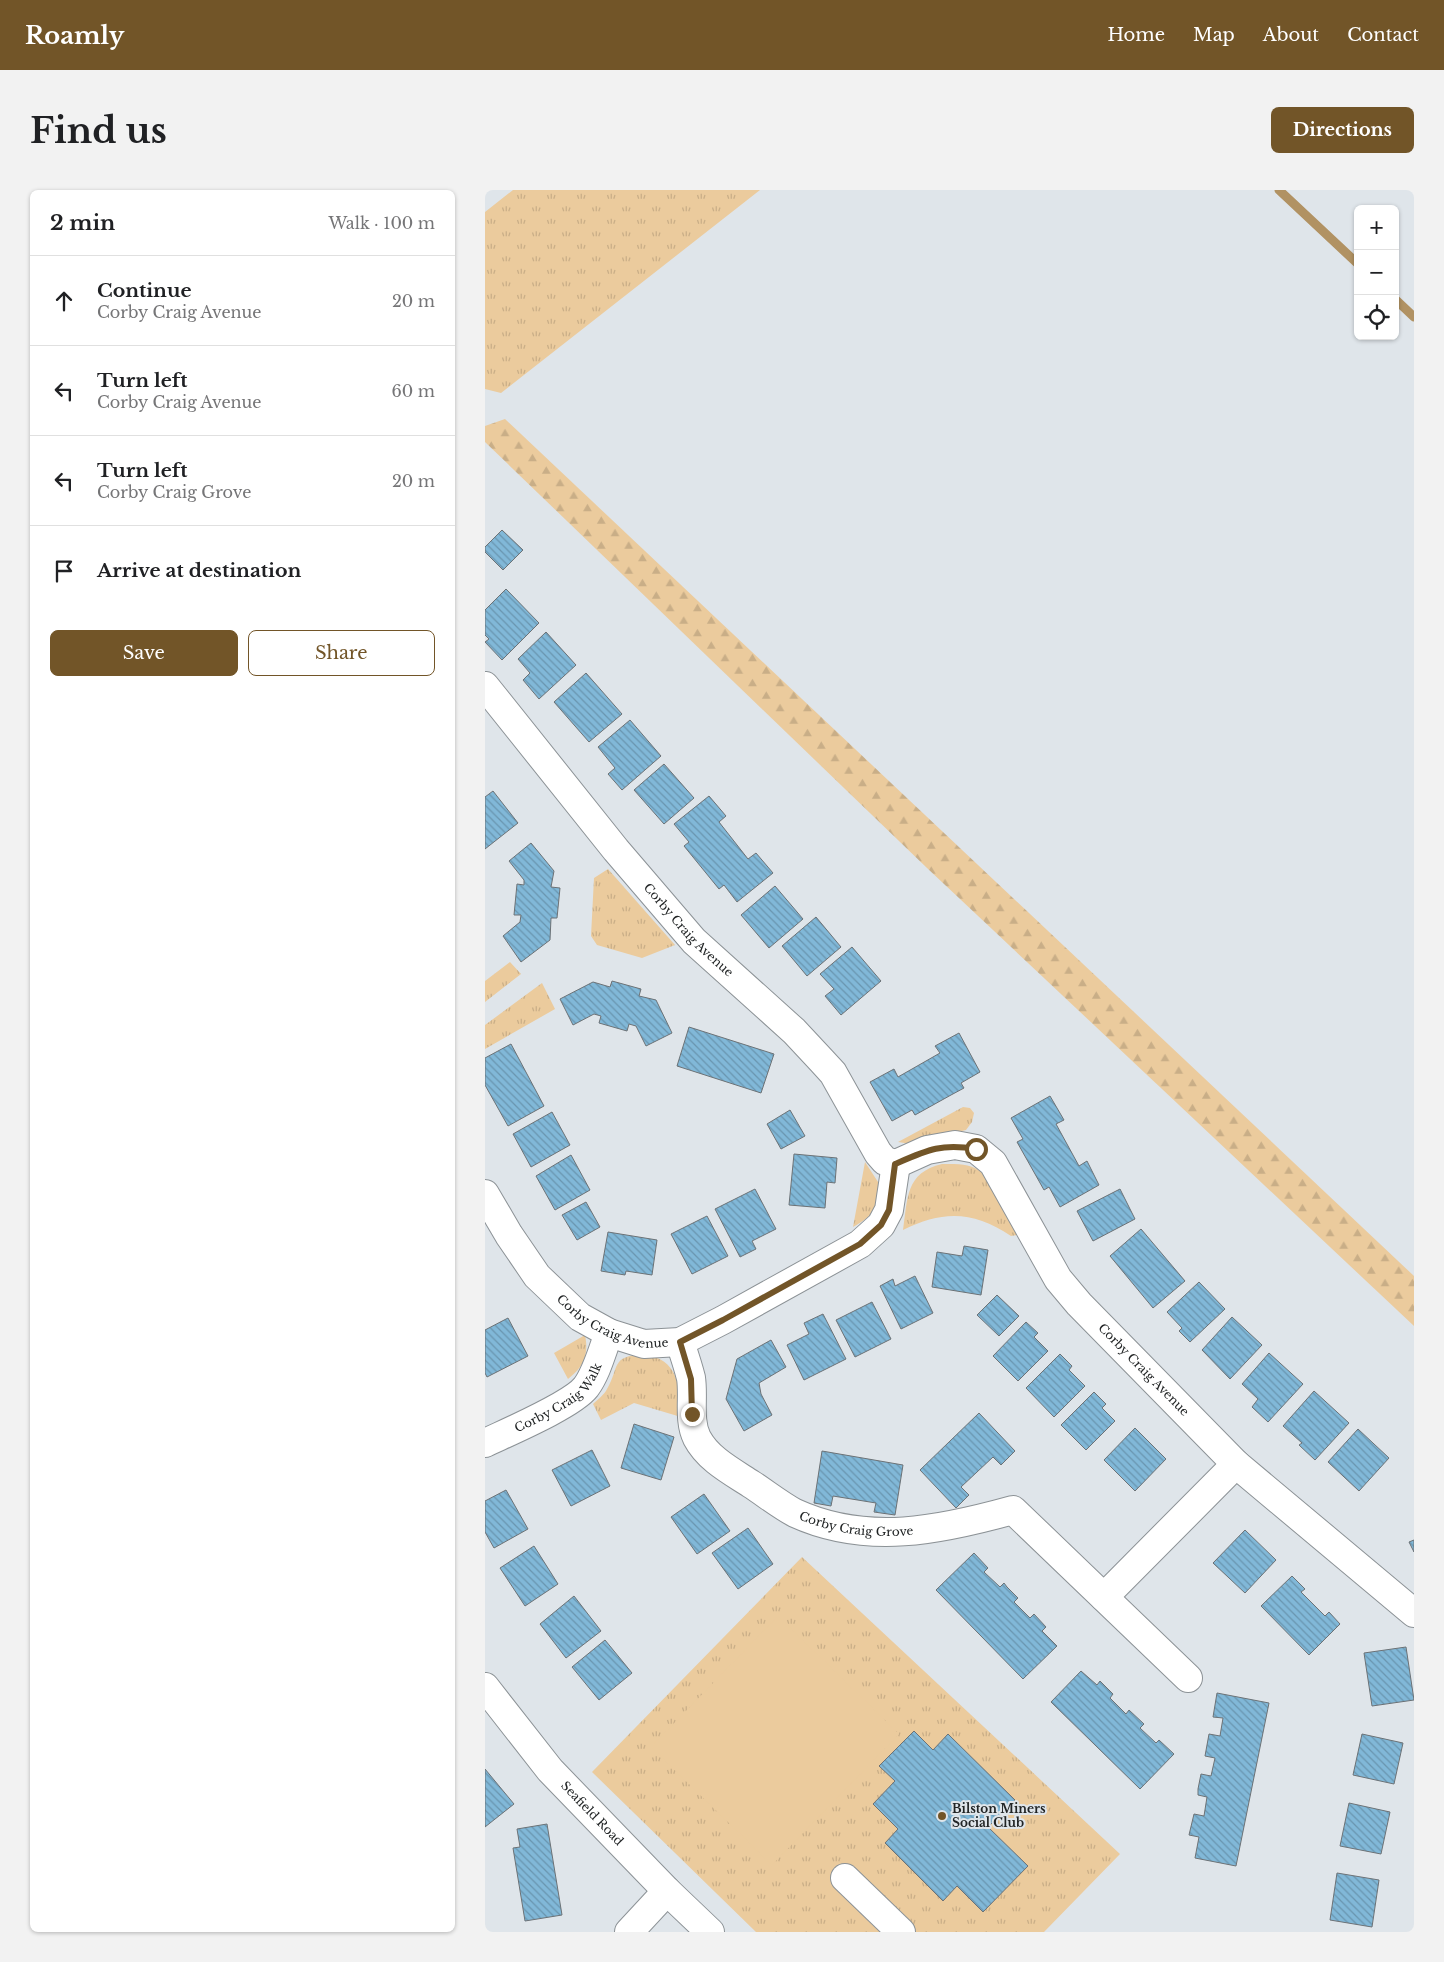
<!DOCTYPE html>
<html lang="en">
<head>
<meta charset="utf-8">
<style>
	:root { --surface:#fff; --page:#f2f2f2; --text:#202124; --muted:#757577; --line:#e0e0e0; --accent:#725528 }
	body { margin:0; font-family:"Libre Baskerville",serif; background:var(--page); color:var(--text) }
	.controls { position:absolute; right:15px; top:15px; display:grid; overflow:hidden; border-radius:8px; box-shadow:0 1px 4px #0004 }
	.controls button { width:45px; height:45px; display:grid; place-items:center; padding:0; border:0; border-bottom:1px solid var(--line); background:var(--surface); color:var(--text); font:25px sans-serif }
	.stop { position:absolute; width:15px; height:15px; margin:-11px; border:4px solid #725528; border-radius:50%; background:#fff }
	.stop.end { background:#725528; border-color:#fff; box-shadow:0 1px 5px #0008 }
	.list { margin:0; padding:0; list-style:none }
	h2 { display:flex; justify-content:space-between; align-items:center; height:65px; margin:0; padding:0 20px; font-size:21px }
	h2 small { font-size:16px; font-weight:400; color:var(--muted) }
	.list li { display:grid; grid-template-columns:32px 1fr auto; gap:15px; align-items:center; box-sizing:border-box; height:90px; padding:0 20px; border-top:1px solid var(--line) }
	.list b { display:block; font-size:19px; white-space:nowrap }
	.list p { margin:0; font-size:16px; white-space:nowrap; color:var(--muted) }
	.list em { font-size:16px; font-style:normal; color:var(--muted) }
	.actions { display:flex; gap:10px; padding:15px 20px }
	.actions a { flex:1; padding:11px 0; border:1px solid var(--accent); border-radius:8px; text-align:center; font-size:18px; color:var(--accent) }
	.actions .main { background:var(--accent); color:#fff }
	.icon { flex:none; width:28px; height:28px; fill:none; stroke:currentColor; stroke-width:2; stroke-linecap:round; stroke-linejoin:round }
	.map { position:relative; flex:none; width:929px; height:1742px; overflow:hidden; border-radius:8px }
	header { display:flex; align-items:center; gap:30px; box-sizing:border-box; height:70px; padding:0 25px; background:var(--accent); color:#fff }
	header strong { font-size:24px }
	nav { display:flex; gap:28px; margin-inline-start:auto; font-size:18px }
	.intro { display:flex; align-items:center; justify-content:space-between; box-sizing:border-box; height:120px; padding:0 30px }
	h1 { margin:0; font-size:35px }
	.button { padding:12px 22px; border-radius:8px; background:var(--accent); color:#fff; font-size:18px; font-weight:700 }
	main { display:flex; gap:30px; padding:0 30px }
	aside { flex:1; background:var(--surface); border-radius:8px; box-shadow:0 1px 4px #0004 }
	.map>svg:first-child { display:block }
</style>
</head>
<body>
<header>
<strong>Roamly</strong>
<nav><a>Home</a><a>Map</a><a>About</a><a>Contact</a></nav>
</header>
<div class="intro"><h1>Find us</h1><a class="button">Directions</a></div>
<main>
<aside>
<h2>2 min<small>Walk · 100 m</small></h2>
<ul class="list">
<li><svg class="icon" aria-label="ahead" viewBox="0 0 24 24"><path d="M12 20V5M6 11l6-6 6 6"/></svg><div><b>Continue</b><p>Corby Craig Avenue</p></div><em>20 m</em></li>
<li><svg class="icon" aria-label="left" viewBox="0 0 24 24"><path d="M17 20v-9H6M10 6l-5 5 5 5"/></svg><div><b>Turn left</b><p>Corby Craig Avenue</p></div><em>60 m</em></li>
<li><svg class="icon" aria-label="left" viewBox="0 0 24 24"><path d="M17 20v-9H6M10 6l-5 5 5 5"/></svg><div><b>Turn left</b><p>Corby Craig Grove</p></div><em>20 m</em></li>
<li><svg class="icon" aria-label="arrive" viewBox="0 0 24 24"><path d="M6 21V4h12l-3 4 3 4H6"/></svg><div><b>Arrive at destination</b></div></li>
</ul>
<div class="actions"><a class="main">Save</a><a>Share</a></div>
</aside>
<div class="map">
<svg width="929" height="1742" viewBox="0 0 929 1742">
	<defs>
		<pattern id="grass-tufts" width="24" height="20" patternUnits="userSpaceOnUse" patternTransform="scale(1.25)"><rect width="24" height="20" fill="#ebcb9d"/><path d="M3 7l-1-3M5 7V3M7 7l1-3M15 17l-1-3M17 17v-4M19 17l1-3" fill="none" stroke="#c9ae87"/></pattern>
		<pattern id="forest-firs" width="22" height="20" patternUnits="userSpaceOnUse" patternTransform="scale(1.25)"><rect width="22" height="20" fill="#ebcb9d"/><path d="M5 1l3.5 6h-7zM16 11l3.5 6h-7z" fill="#c9ae87"/></pattern>
		<pattern id="building-back-hatch" width="6" height="6" patternUnits="userSpaceOnUse" patternTransform="scale(1.25)"><rect width="6" height="6" fill="#81b8d8"/><path d="M-1 5l2 2M0 0l6 6M5-1l2 2" fill="none" stroke="#6995af"/></pattern>
	</defs>
	<rect width="100%" height="100%" fill="#dfe5ea"/>
	<path fill="url(#grass-tufts)" d="M28 0H275L16 203 0 199V22Z
		M123 679 190 755 157 768 112 755 106 746 109 688Z
		M25 772 36 784 0 812V791Z
		M57 793 70 819 0 859V835Z
		M478 917 485 918 489 923 487 932 481 940 426 954 413 952Z
		M380 972 395 995C390 1020 391 1024 368 1037Z
		M457 974C474 974 486 973 499 984L532 1045 526 1046C489 1021 458 1020 418 1040 423 1008 420 983 457 974Z
		M100 1145C104 1164 99 1177 83 1189L69 1163Z
		M157 1164C195 1169 194 1196 196 1227L149 1213 116 1230 108 1214C113 1209 119 1205 122 1199 135 1177 125 1167 157 1164Z
		M317 1367 635 1664 559 1742H271L107 1582Z"/>
	<path fill="url(#forest-firs)" d="M20 229 929 1086V1136L442 678 0 252V236Z"/>
	<path fill="#ebcb9d" d="M293 1426 414 1544 287 1675 166 1557Z"/>
	<g fill="none" stroke-linecap="round" stroke-linejoin="round">
		<path stroke="#b19263" stroke-width="9" d="M794 0 873 74
			M910 109 929 127"/>
	</g>
	<path fill="url(#building-back-hatch)" stroke="#6c7276" d="M17 340 38 360 18 380 0 362V357Z
		M21 399 54 433 17 470 0 452 4 449 0 445V420Z
		M61 442 91 475 54 509 38 490 45 483 33 469Z
		M101 483 137 524 104 552 69 512Z
		M145 530 176 566 137 600 123 584 130 578 113 557Z
		M179 574 209 608 179 634 149 600Z
		M8 601 33 633 0 659V607Z
		M224 606 241 626 234 632 263 669 271 663 288 683 252 712 239 695 234 699 199 656 204 652 189 634Z
		M46 653 69 681 66 697 75 698 72 728H66L65 750 36 772 18 746 35 732 36 725H29L32 694 39 695V690L24 671Z
		M290 696 318 729 284 758 256 725Z
		M331 727 356 757 322 786 297 756Z
		M367 757 396 791 356 825 340 806 349 799 335 784Z
		M127 791 156 799 154 806 171 810 187 843 161 856 151 836 144 834 142 841 114 833 116 826 109 824 88 835 75 809 108 792 125 797Z
		M204 837 289 864 276 903 192 876Z
		M474 843 495 882 476 893 479 898 466 905 430 925 427 920 407 931 385 892 409 879 413 887 455 863 450 856Z
		M26 854 59 916 23 936 0 895V868Z
		M565 906 579 930 571 934 594 976 602 971 614 995 575 1017 564 997 559 1000 532 952 538 949 526 928Z
		M305 920 320 946 296 959 282 934Z
		M67 922 85 955 46 977 28 944Z
		M309 964 352 968 350 993 342 992 340 1018 304 1015Z
		M86 965 105 1000 70 1020 51 986Z
		M270 999 291 1039 267 1051 271 1059 255 1067 230 1019Z
		M635 999 650 1029 608 1051 592 1021Z
		M101 1012 115 1037 92 1050 77 1025Z
		M222 1026 243 1066 207 1084 186 1044Z
		M656 1039 700 1091 668 1118 625 1066Z
		M123 1042 172 1050 167 1085 141 1081 140 1085 116 1081Z
		M479 1056 503 1060 496 1105 447 1097 452 1062 477 1066Z
		M430 1086 448 1123 416 1139 395 1096 408 1089 410 1096Z
		M714 1092 740 1119 705 1152 694 1141 697 1138 682 1122Z
		M512 1105 534 1126 514 1146 492 1125Z
		M387 1112 406 1149 370 1167 351 1130Z
		M338 1124 361 1169 319 1190 302 1155 324 1144 319 1133Z
		M747 1127 777 1155 745 1189 717 1160Z
		M23 1128 43 1166 2 1187 0 1183V1140Z
		M541 1132 553 1143 549 1147 563 1161 533 1191 508 1166Z
		M286 1150 301 1177 274 1193 276 1204 287 1225 259 1241 241 1209 252 1169Z
		M784 1163 818 1194 783 1232 767 1217 773 1209 757 1194Z
		M575 1164 587 1176 584 1180 600 1196 569 1227 541 1198Z
		M829 1201 864 1233 830 1270 814 1255 817 1253 798 1236Z
		M609 1202 621 1214 617 1218 630 1231 601 1260 576 1235Z
		M494 1223 530 1261 516 1275 508 1267 476 1297 484 1305 471 1318 435 1280Z
		M149 1234 189 1247 176 1290 136 1278Z
		M650 1238 681 1269 650 1301 619 1270Z
		M873 1239 904 1268 874 1301 843 1272Z
		M107 1260 125 1296 86 1316 67 1280Z
		M337 1261 418 1275 410 1325 389 1322 391 1313 348 1306 346 1316 329 1313Z
		M21 1300 43 1339 9 1358 0 1342V1311Z
		M219 1304 245 1341 212 1364 186 1327Z
		M263 1338 288 1374 253 1399 227 1363Z
		M760 1340 791 1370 760 1403 728 1373Z
		M929 1350V1362L924 1352Z
		M49 1356 73 1394 40 1416 15 1378Z
		M489 1363 503 1378 499 1382 515 1397 519 1393 522 1397 533 1408 529 1412 545 1428 549 1424 561 1437 557 1441 572 1456 538 1489 451 1400Z
		M807 1386 820 1399 816 1402 840 1426 844 1422 855 1434 824 1465 776 1416Z
		M89 1406 116 1441 81 1468 55 1434Z
		M120 1450 147 1483 114 1510 87 1477Z
		M921 1457 929 1510 887 1516 879 1463Z
		M596 1481 612 1495 615 1491 628 1504 625 1508 641 1524 644 1520 659 1534 655 1538 671 1553 674 1550 689 1564 655 1599 566 1512Z
		M732 1503 784 1513 751 1676 710 1668 714 1647 704 1645 709 1624 719 1626 722 1607 713 1605V1599L716 1584 726 1586 730 1568 720 1566 724 1544 735 1546 738 1528 728 1527Z
		M429 1541 448 1560 463 1544 530 1610 503 1637 543 1676 498 1722 472 1696 458 1711 400 1653 413 1639 388 1614 410 1591 394 1576Z
		M877 1544 918 1553 909 1594 868 1585Z
		M0 1579 29 1614 0 1637Z
		M864 1613 905 1622 896 1664 855 1656Z
		M62 1634 77 1725 40 1731 28 1658 35 1657 32 1639Z
		M852 1683 894 1690 887 1737 845 1730Z"/>
	<g fill="none" stroke-linecap="round" stroke-linejoin="round">
		<defs>
			<g id="minor">
				<path id="s1" d="M0 496 131 660 209 751 309 841 337 871 348 883 393 963 400 971 411 974 442 960 470 955 491 959 508 973 573 1089 594 1114 751 1274 929 1423"/>
				<path id="s2" d="M0 1004 24 1045 52 1086 95 1127 124 1143 159 1154 195 1152 238 1130 375 1054 396 1035 404 1020 411 974"/>
				<path id="s3" d="M195 1152C199 1164 203 1176 206 1188 209 1207 203 1230 212 1248 223 1269 246 1281 266 1294 280 1303 295 1315 310 1323 382 1356 456 1340 528 1320L703 1488"/>
				<path id="s4" d="M0 1253C23 1242 87 1215 101 1197 112 1182 117 1161 124 1143"/>
				<path d="M619 1407 751 1274"/>
				<path id="s5" d="M0 1497 65 1580 182 1701 225 1742"/>
				<path d="M360 1688 416 1742"/>
				<path d="M144 1742 182 1701"/>
			</g>
		</defs>
		<use href="#minor" stroke="#8c9296" stroke-width="30"/>
		<use href="#minor" stroke="#fff" stroke-width="28"/>
	</g>
	<g fill="none" stroke-linecap="round" stroke-linejoin="round">
		<path stroke="#725528" stroke-width="6" d="M207 1224 206 1189 195 1152 238 1130 375 1054 396 1035 404 1020 410 974C442 960 456 953 491 959"/>
	</g>
	<circle fill="#725528" stroke="#dfe5ea" stroke-width="2" cx="457" cy="1626" r="5"/>
	<g text-anchor="middle" stroke-width="4" stroke-linejoin="round" paint-order="stroke">
		<g font-size="12" fill="#212425" stroke="#dfe5ea">
			<text dy="4" stroke="none"><textPath href="#s1" startOffset="318">Corby Craig Avenue</textPath></text>
			<text dy="4" stroke="none"><textPath href="#s2" startOffset="189">Corby Craig Avenue</textPath></text>
			<text dy="4" stroke="none"><textPath href="#s1" startOffset="999">Corby Craig Avenue</textPath></text>
			<text dy="4" stroke="none"><textPath href="#s4" startOffset="88">Corby Craig Walk</textPath></text>
			<text dy="4" stroke="none"><textPath href="#s3" startOffset="286">Corby Craig Grove</textPath></text>
			<text dy="4" stroke="none"><textPath href="#s5" startOffset="166">Seafield Road</textPath></text>
		</g>
		<g font-size="12" font-weight="bold" fill="#212425" stroke="#dfe5ea" text-anchor="start">
			<text x="467" y="1623">Bilston Miners<tspan x="467" dy="14">Social Club</tspan></text>
		</g>
	</g>
</svg>
<div class="controls">
<button>+</button>
<button>−</button>
<button><svg class="icon" aria-label="locate" viewBox="0 0 24 24"><circle cx="12" cy="12" r="6"/><path d="M12 2v4M12 18v4M2 12h4M18 12h4"/></svg></button>
</div>
<div class="stop" style="left:491px;top:959px"></div>
<div class="stop end" style="left:207px;top:1224px"></div>
</div>
</main>
</body>
</html>
